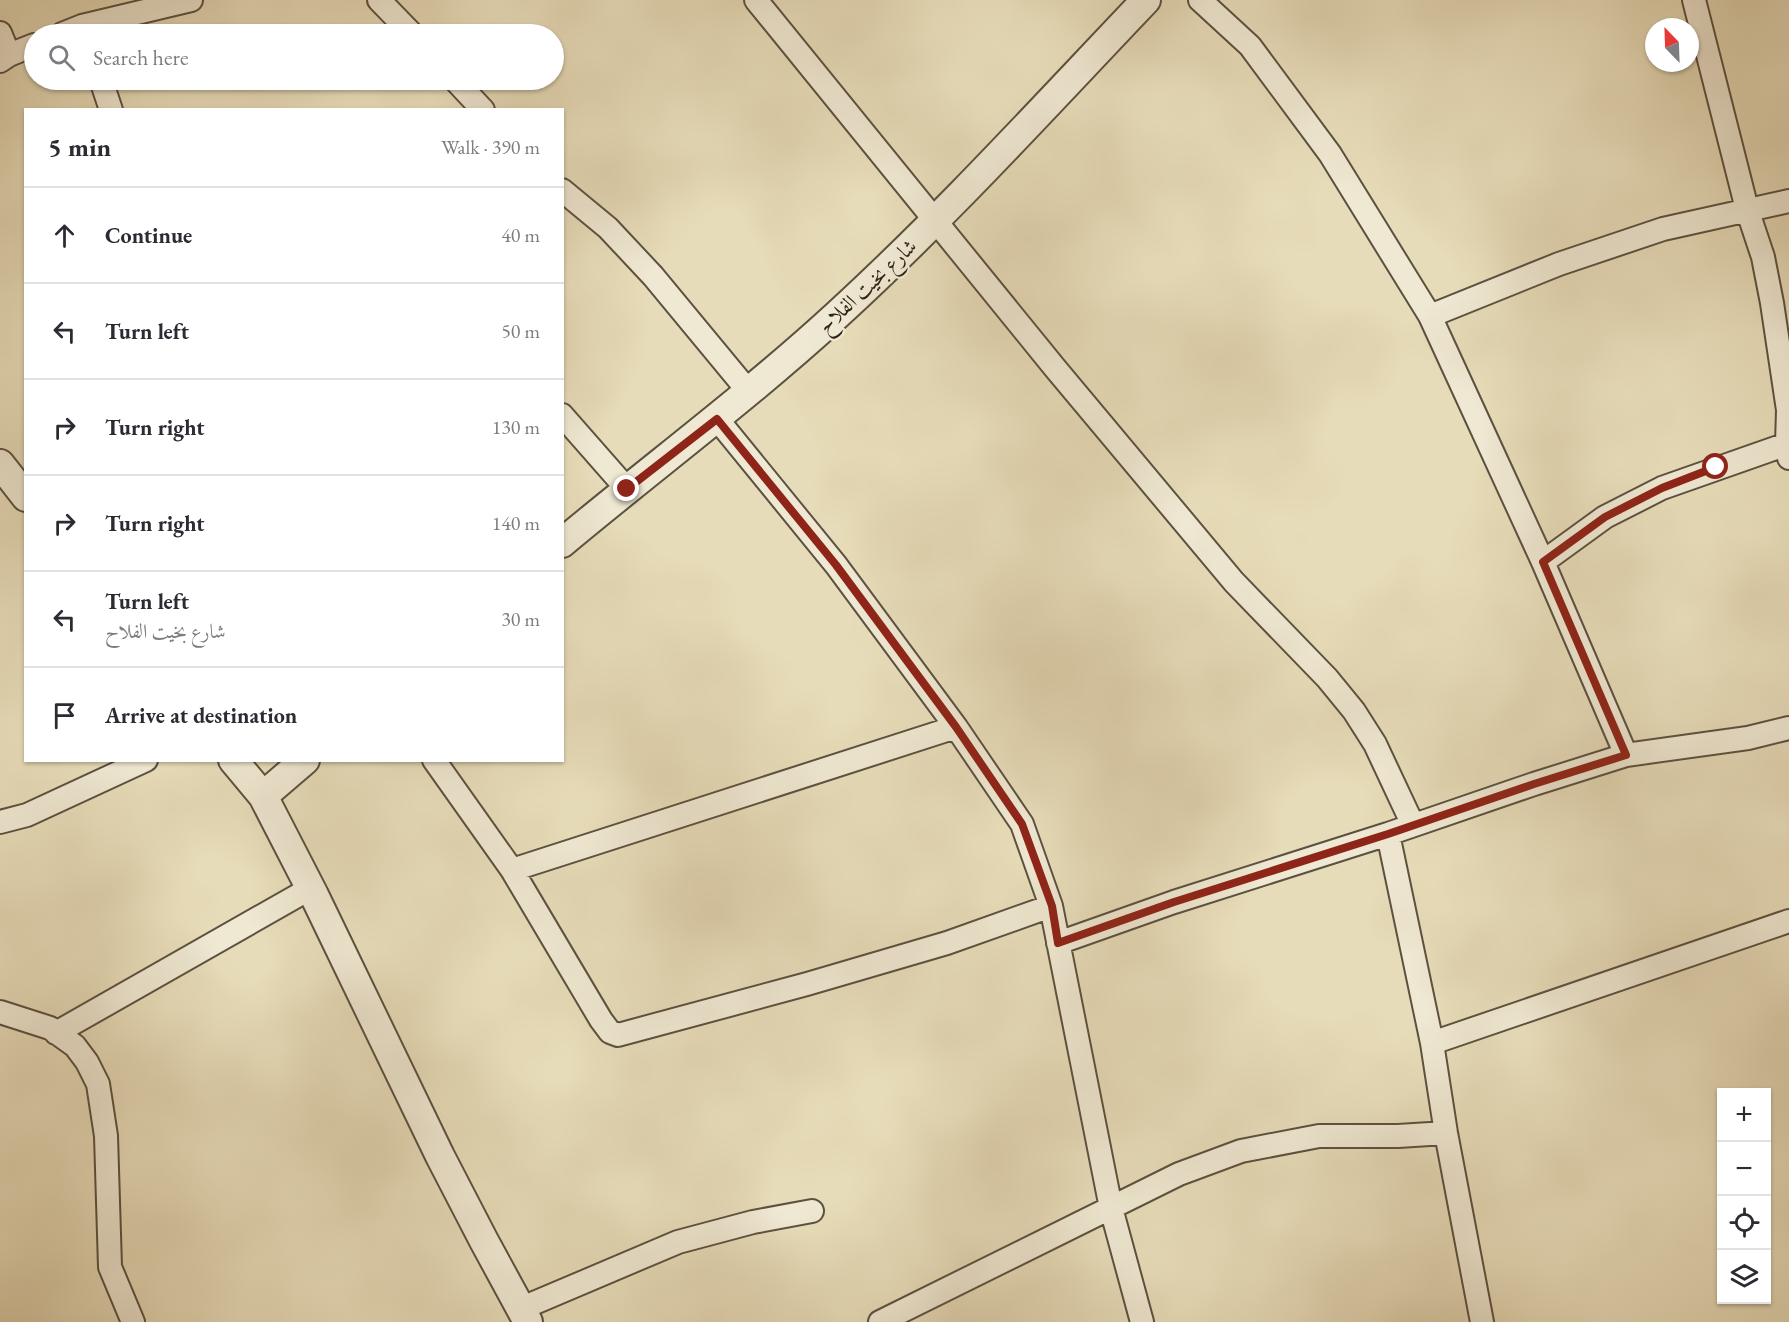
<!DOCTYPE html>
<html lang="en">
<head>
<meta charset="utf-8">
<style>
	:root { --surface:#fff; --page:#f7f7f7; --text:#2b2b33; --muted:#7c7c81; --line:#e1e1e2 }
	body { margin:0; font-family:"EB Garamond",Amiri,serif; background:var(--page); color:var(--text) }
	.controls { position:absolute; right:18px; bottom:18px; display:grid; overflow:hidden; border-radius:0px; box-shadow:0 2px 4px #0004 }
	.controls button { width:54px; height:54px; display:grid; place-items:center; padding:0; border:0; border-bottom:2px solid var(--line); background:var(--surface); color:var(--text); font:30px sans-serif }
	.compass { position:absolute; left:1645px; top:18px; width:54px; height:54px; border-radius:50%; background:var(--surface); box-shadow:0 2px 4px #0004; rotate:337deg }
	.stop { position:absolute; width:18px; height:18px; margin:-14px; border:4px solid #8f2418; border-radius:50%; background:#fff }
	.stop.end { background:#8f2418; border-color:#fff; box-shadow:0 2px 6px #0008 }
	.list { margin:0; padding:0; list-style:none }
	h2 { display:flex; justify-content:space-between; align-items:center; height:78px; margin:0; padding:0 24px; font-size:26px }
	h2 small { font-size:20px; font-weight:400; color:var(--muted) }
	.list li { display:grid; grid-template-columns:39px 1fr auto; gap:18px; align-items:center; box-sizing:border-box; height:96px; padding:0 24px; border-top:2px solid var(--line) }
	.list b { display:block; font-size:22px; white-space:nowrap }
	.list p { margin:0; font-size:20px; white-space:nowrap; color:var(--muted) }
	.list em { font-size:20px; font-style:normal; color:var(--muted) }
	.icon { flex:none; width:33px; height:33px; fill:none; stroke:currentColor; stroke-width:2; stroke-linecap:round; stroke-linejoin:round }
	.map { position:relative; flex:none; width:1789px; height:1322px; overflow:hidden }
	.search { position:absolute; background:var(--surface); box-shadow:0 2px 4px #0004; left:24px; top:24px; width:540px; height:66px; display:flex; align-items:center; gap:15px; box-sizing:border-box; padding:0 21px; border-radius:33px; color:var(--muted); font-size:22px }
	.panel { position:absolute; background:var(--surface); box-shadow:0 2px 4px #0004; left:24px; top:108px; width:540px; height:654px; border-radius:0px }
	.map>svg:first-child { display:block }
</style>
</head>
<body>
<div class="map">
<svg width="1789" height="1322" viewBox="0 0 1789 1322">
	<rect width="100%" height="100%" fill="#e7dcb9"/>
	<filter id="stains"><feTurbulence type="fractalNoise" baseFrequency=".00333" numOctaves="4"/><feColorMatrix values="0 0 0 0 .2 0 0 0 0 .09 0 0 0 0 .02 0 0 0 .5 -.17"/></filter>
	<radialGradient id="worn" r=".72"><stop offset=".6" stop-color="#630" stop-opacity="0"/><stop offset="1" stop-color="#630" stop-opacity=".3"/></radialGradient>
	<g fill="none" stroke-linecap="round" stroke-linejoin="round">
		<defs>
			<path id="minor" d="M379 0 412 34
				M756 0 1055 368 1234 582 1327 678 1354 711 1375 744 1413 825
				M1200 0 1250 46 1330 154 1430 316 1543 562 1626 755
				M1694 0 1747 209 1763 257 1772 303 1788 410 1787 444 1789 458
				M0 33 9 55
				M62 34 82 26 191 0
				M0 61 9 55 34 45
				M101 80 111 110
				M455 80 483 110
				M562 190 608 228 653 276 749 392
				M1430 316 1559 264 1663 229 1789 201
				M562 415 627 489
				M717 419 836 565 956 727 1022 824 1051 906 1111 1208 1142 1322
				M1543 562 1605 517 1662 488 1787 444
				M434 760 512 870 601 1020 610 1032 618 1035 807 984 947 943 1051 906
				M0 822 27 815 146 760
				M1388 834 1432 1043 1446 1133 1482 1322
				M512 870 956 727
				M1058 943 1174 902 1388 834 1534 784 1626 755 1748 738 1789 728
				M0 1012 50 1028 75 1046 87 1062 98 1084 106 1136 110 1267 133 1322
				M56 1033 311 888
				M1432 1043 1789 921
				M520 1309 678 1242 753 1222 812 1211
				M880 1322 1179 1174 1241 1151 1319 1136H1398L1446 1133"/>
			<path id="tertiary" d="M0 464 26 497
				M562 543C654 466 750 395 838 314 946 215 1045 106 1146 0
				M233 760 263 796 314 895 440 1156 484 1241 528 1322
				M263 796 305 760"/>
		</defs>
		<use href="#minor" stroke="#5c5140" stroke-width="26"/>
		<use href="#tertiary" stroke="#5c5140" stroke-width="32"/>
		<use href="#minor" stroke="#efe8d2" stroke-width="22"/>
		<use href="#tertiary" stroke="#efe8d2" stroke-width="28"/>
	</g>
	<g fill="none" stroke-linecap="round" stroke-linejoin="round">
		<path stroke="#8f2418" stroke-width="8" d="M627 489 717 419 836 565 956 727 1022 824 1052 906 1058 943 1174 902 1388 834 1534 784 1626 755 1543 562 1605 517 1662 488 1716 467"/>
	</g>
	<g text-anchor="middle" stroke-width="4.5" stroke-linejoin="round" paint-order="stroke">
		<g font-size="21" fill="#2e2317" stroke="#efe8d2">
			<text transform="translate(867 286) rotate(-43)" y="7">شارع بخيت الفلاح</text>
		</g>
	</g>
	<rect width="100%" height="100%" filter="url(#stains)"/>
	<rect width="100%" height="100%" fill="url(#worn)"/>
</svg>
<div class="controls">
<button>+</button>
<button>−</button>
<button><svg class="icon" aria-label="locate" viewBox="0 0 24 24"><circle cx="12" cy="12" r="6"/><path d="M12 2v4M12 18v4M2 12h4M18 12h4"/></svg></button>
<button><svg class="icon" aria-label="layers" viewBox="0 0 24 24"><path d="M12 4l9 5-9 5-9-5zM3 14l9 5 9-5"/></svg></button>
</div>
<svg class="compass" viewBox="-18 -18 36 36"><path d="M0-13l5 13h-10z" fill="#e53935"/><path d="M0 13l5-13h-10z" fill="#7c7c81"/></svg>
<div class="stop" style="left:1716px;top:467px"></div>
<div class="stop end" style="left:627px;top:489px"></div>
<div class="search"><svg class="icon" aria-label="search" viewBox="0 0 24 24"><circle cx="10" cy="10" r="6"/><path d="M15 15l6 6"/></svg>Search here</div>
<section class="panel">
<h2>5 min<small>Walk · 390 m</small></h2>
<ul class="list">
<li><svg class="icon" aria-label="ahead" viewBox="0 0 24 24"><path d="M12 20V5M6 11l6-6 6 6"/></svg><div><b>Continue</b></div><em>40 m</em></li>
<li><svg class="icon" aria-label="left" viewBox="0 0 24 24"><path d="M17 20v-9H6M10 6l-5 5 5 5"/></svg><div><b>Turn left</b></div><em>50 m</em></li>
<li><svg class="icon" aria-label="right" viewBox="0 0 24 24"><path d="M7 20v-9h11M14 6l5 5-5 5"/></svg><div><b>Turn right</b></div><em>130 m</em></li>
<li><svg class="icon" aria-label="right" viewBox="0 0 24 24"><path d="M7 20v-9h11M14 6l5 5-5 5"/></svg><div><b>Turn right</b></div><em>140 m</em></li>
<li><svg class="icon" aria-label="left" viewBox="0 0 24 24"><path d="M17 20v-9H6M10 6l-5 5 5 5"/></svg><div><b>Turn left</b><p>شارع بخيت الفلاح</p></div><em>30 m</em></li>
<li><svg class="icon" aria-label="arrive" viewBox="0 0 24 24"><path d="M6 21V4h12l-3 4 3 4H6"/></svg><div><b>Arrive at destination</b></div></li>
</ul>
</section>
</div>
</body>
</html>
